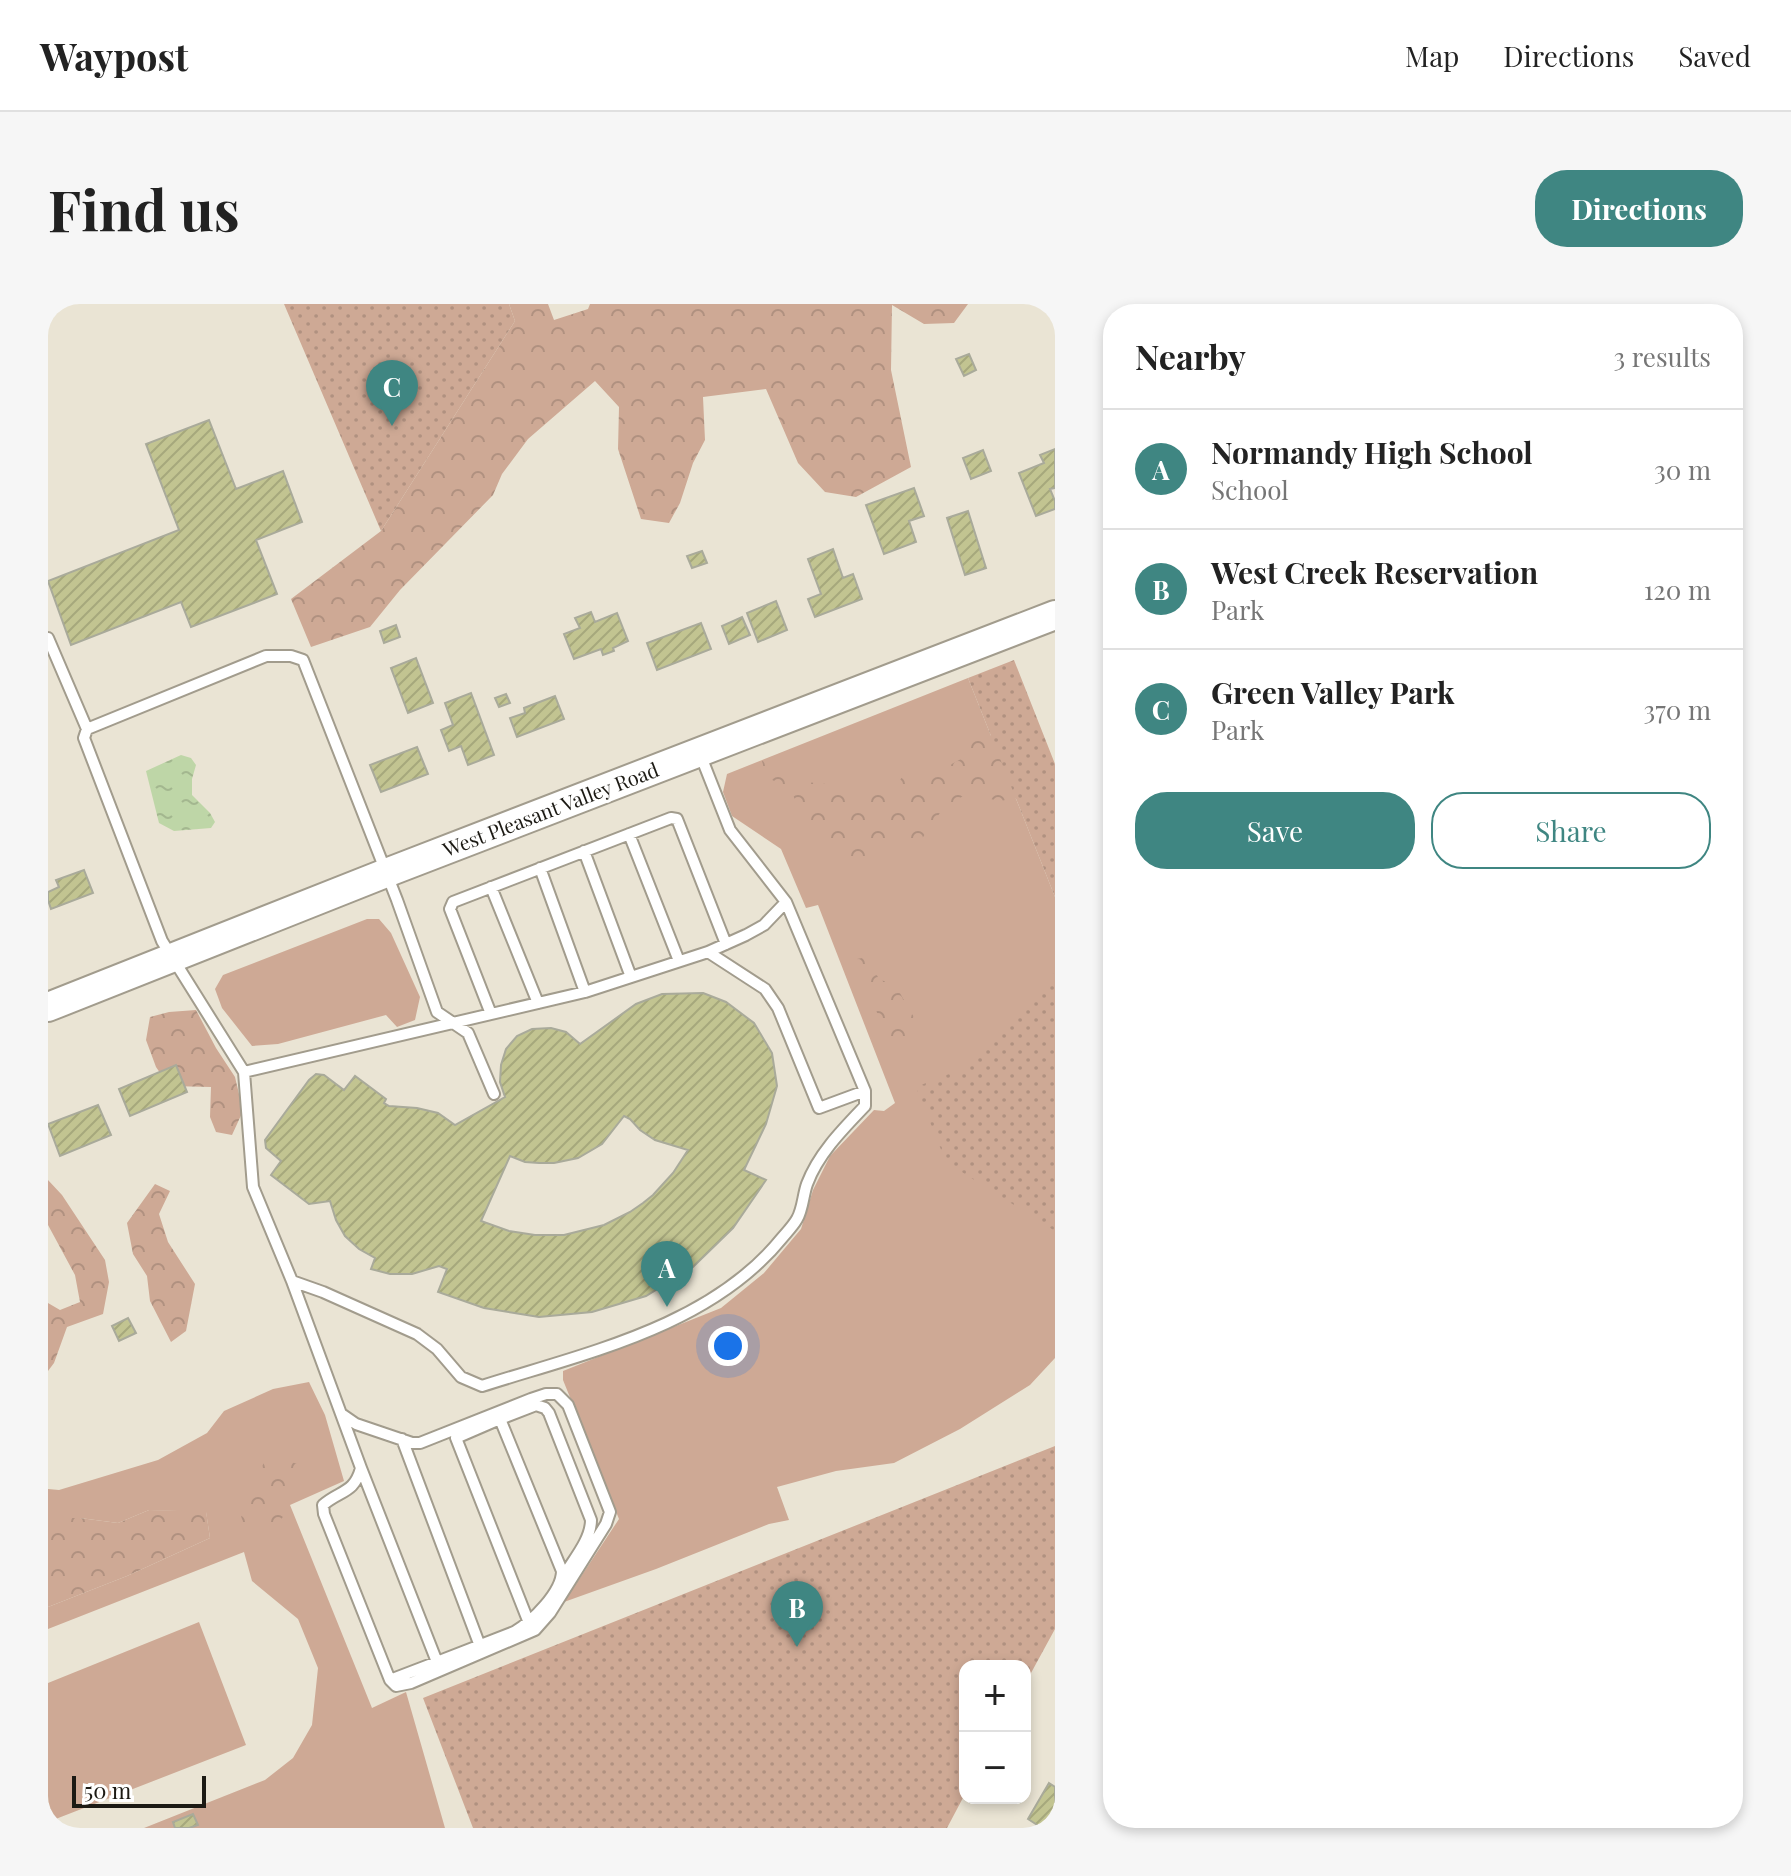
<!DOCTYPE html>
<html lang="en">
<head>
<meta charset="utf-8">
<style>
	:root { --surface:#fff; --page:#f6f6f6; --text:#222; --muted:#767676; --line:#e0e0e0; --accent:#3f8682 }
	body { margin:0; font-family:"Playfair Display",serif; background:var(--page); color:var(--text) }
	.controls { position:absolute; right:24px; bottom:24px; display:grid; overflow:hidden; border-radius:16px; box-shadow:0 4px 12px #0003 }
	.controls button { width:72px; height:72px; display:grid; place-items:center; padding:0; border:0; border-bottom:2px solid var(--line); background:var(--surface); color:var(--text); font:40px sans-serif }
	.scale { position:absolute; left:24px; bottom:20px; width:134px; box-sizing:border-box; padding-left:8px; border:4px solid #1c1a14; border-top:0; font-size:22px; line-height:28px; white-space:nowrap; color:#1c1a14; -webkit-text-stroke:6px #fff; paint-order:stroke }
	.you { position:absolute; left:680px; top:1042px; width:28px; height:28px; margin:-20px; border:6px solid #fff; border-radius:50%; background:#1a73e8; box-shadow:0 0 0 12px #1a73e833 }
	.badge { display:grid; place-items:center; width:52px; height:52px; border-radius:50%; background:var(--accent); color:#fff; font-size:26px; font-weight:700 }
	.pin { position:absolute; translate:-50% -66px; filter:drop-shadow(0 2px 4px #0008) }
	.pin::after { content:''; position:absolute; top:42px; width:28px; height:24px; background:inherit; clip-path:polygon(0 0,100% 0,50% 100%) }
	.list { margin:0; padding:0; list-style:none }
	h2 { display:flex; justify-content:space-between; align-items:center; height:104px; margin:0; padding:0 32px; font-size:34px }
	h2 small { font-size:26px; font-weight:400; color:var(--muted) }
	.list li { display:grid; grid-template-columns:52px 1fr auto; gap:24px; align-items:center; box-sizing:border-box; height:120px; padding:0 32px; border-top:2px solid var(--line) }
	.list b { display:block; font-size:30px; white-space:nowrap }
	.list p { margin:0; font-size:26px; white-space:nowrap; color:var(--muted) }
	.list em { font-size:26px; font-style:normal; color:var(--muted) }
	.actions { display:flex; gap:16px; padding:24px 32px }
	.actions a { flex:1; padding:18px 0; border:2px solid var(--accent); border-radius:32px; text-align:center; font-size:28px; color:var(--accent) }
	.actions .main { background:var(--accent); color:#fff }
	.map { position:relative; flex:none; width:1007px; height:1524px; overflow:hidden; border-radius:32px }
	header { display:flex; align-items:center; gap:48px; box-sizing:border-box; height:112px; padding:0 40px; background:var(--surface); border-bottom:2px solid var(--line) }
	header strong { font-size:38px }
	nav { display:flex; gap:44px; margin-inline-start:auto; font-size:28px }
	.intro { display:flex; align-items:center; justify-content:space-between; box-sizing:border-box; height:192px; padding:0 48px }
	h1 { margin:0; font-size:56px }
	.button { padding:20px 36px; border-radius:32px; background:var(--accent); color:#fff; font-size:28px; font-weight:700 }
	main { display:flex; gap:48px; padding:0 48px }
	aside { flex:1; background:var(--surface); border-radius:32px; box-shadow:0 4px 12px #0003 }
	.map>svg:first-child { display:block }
</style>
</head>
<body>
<header>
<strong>Waypost</strong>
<nav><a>Map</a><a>Directions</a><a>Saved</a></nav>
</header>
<div class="intro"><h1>Find us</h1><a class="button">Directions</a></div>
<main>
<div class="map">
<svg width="1007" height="1524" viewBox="0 0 1007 1524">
	<defs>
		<pattern id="forest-crowns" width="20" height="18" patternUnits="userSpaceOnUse" patternTransform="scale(2)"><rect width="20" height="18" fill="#cea995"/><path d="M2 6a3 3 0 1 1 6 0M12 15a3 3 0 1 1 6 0" fill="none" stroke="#b09180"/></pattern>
		<pattern id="park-dots" width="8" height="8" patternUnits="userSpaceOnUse" patternTransform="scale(2)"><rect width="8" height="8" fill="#cea995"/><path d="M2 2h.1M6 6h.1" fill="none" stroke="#b09180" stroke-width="1.8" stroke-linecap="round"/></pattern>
		<pattern id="water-ripples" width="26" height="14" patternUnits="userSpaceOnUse" patternTransform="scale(2)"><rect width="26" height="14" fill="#bed6a7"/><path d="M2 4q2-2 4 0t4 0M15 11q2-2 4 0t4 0" fill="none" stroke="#a3b78f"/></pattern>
		<pattern id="building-hatch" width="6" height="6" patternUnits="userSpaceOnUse" patternTransform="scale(2)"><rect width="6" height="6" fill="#c2c491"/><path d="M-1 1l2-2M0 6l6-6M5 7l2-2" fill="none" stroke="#a6a87c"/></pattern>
	</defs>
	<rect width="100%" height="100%" fill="#eae4d4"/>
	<path fill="#cea995" d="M920 374 1007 593V1054L982 1081 912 1125 846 1159 788 1167 729 1183 741 1216 721 1220 608 1265 516 1298 571 1215 515 1076V1067L673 1004 716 969 753 925 765 886 782 852 826 806 836 807 847 799 770 601 758 604 733 545 684 512 675 488 679 470Z
		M319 615H331L343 629 372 693 367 716 349 723 338 711 230 740 204 742 174 704 167 685 175 671Z
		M261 1078 277 1111 296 1177 242 1201 324 1404 358 1388 397 1524H96L217 1476 245 1454 264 1421 270 1364 250 1315 204 1277 196 1248 0 1325V1303L79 1272 162 1234 158 1208 101 1206 70 1219 32 1214H0V1185L11 1186 110 1156 159 1129 176 1107 225 1085Z
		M151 1318 198 1441 0 1518V1379Z"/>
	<path fill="url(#forest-crowns)" d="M461 0H500L506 16 540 5 542 0H920L906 19 876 20 844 1 843 66 863 163 808 193 777 188 750 159 718 85 655 93 657 136 645 159 632 199 621 219 593 215 570 145 571 103 547 77 480 135 454 170 445 191 352 286 322 323 263 343 243 295 333 227 467 17Z
		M912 432H969L979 492 952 497 918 490 894 506 873 536 843 531 822 558 787 549 768 540 767 521 751 507 743 485 718 473 714 457 735 450 750 476 772 480 796 479 825 491 844 490 855 471 878 474 913 455Z
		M819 653 831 675 848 682 862 707 878 731 856 749 841 752 835 735 834 722 809 655Z
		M148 706 168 744 187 773 195 807 184 831 168 828 162 813 163 783 121 782 108 763 98 736 102 713 121 708Z
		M0 876 14 891 57 956 61 978 55 1010 19 1023 6 1059 0 1067V999L12 1006 32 998 27 971 0 921Z
		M107 880 122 887 111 910 120 938 147 980 138 1027 123 1038 102 997 99 972 85 950 79 919Z
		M219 1151 250 1160C249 1179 243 1216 222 1223 215 1225 203 1221 195 1220L188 1190 208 1177Z
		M101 1206 158 1207 162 1234 79 1272 0 1303V1214H32L70 1219Z"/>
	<path fill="url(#park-dots)" d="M236 0H461L467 17 333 227Z
		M966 356 1007 460V593L920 374Z
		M1007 668V927L898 858 868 783 921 762Z
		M1007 1142V1325L977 1380V1362H917V1490L899 1524H425L375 1394Z"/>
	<path fill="url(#water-ripples)" d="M133 451 143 454 148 461 144 475V491L162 509 167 518 163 524 126 527 111 519 98 467Z"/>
	<path fill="url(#building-hatch)" stroke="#a9aa9a" stroke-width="2" fill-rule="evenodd" d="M921 50 928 66 916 72 908 55Z
		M161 116 188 185 235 167 254 218 208 236 229 290 143 323 133 298 23 341 0 277 131 226 98 140Z
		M1007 145V184L1002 185 1007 197V205L988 212 971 169 996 159 992 151Z
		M935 146 943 167 923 175 915 154Z
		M866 184 876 212 861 217 868 238 836 250 818 201Z
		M920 207 938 264 917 271 899 214Z
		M785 245 795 274 805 270 814 295 767 313 760 295 773 290 760 255Z
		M654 247 659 259 644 264 639 252Z
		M728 297 739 326 710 338 699 309Z
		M543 308 547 318 569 309 580 337 565 344 566 347 555 351 553 345 526 355 516 330 532 324 527 314Z
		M694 313 702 331 681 340 674 322Z
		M653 319 663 345 609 366 599 339Z
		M348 321 352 333 336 339 332 327Z
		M368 354 385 399 360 409 343 364Z
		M423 389 446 451 420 461 413 442 401 447 393 426 405 421 397 399Z
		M458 390 462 399 451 403 447 394Z
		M507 392 516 415 469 433 462 414 477 409 476 404Z
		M369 443 380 470 333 488 322 461Z
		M36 566 45 589 3 605 0 596V588L11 583 8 576Z
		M655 689 678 698 706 719 724 749 729 782 718 820 696 866 718 876 685 924 645 963 598 992 544 1008 491 1013 436 1004 390 988 399 965 391 962 364 970H342L323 965 327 954 311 945 297 932 288 916 282 897 261 900 223 871 233 857 218 844 217 836 261 776 268 770 276 771 296 786 307 772 338 795 336 799 341 802 369 804 390 809 407 821 457 793 452 778 453 761 458 745 469 732 484 725 503 724 518 728 532 740 588 700 614 690ZM576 812 582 815 592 826 607 836 640 846 625 869 605 891 595 899 582 908 556 921 516 931H487L461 927 433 917 462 852 477 858 491 859H506L530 854 554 840Z
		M128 761 139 788 82 812 71 785Z
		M50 801 63 831 12 852 0 820Z
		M80 1014 88 1029 71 1037 64 1022Z
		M1001 1479 1007 1483V1520L1005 1524H994L980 1515Z
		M145 1510 150 1521 141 1524H127L125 1518Z"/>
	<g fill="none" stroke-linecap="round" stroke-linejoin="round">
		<defs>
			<path id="service" d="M0 334 39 425
				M581 530 631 657
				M536 547 583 673
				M492 564 537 688
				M443 583 490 699
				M660 648 717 685 730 704 771 804 817 787
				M443 710 402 605 405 598 623 514 629 515 678 640
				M196 768 537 688 660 648 698 631 716 621 738 598
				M244 977 275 988 369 1030 389 1045 413 1073 434 1082C537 1049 662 1023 734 934 739 928 745 922 749 915 755 905 755 891 759 880 770 850 795 825 817 802V787L738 598 682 526 652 450
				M295 1111 308 1120 364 1139H372L483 1095 498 1090H509L520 1101 562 1208 558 1220 502 1309 487 1326 363 1379 348 1382 342 1376 276 1210 275 1201C292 1186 306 1190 313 1164
				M452 1115 488 1101 497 1104 501 1109 543 1216C543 1236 525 1256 515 1273
				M354 1135 432 1342
				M389 1358 466 1328C484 1318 514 1288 514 1267L452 1115 408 1134 481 1319
				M342 1376 389 1358 313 1164 244 977 205 883 196 768 114 637 36 434 39 425 218 352H243L255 356 349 596 389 708 420 729 446 790"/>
			<path id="secondary" d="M0 703 338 569 1007 311"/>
		</defs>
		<use href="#service" stroke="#a29c8d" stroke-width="14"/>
		<use href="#secondary" stroke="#a29c8d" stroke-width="32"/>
		<use href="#service" stroke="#fff" stroke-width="10"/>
		<use href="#secondary" stroke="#fff" stroke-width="28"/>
	</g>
	<g text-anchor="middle" stroke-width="6" stroke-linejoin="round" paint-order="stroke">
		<g font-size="20" fill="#1c1a14" stroke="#fff">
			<text transform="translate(503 506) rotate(-21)" y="7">West Pleasant Valley Road</text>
		</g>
	</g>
</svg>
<div class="controls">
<button>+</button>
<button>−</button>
</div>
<div class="scale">50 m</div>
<div class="you"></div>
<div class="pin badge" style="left:619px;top:1003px">A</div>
<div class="pin badge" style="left:749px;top:1343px">B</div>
<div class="pin badge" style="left:344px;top:122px">C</div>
</div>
<aside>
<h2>Nearby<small>3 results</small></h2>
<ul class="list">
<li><span class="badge">A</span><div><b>Normandy High School</b><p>School</p></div><em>30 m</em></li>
<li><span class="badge">B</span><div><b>West Creek Reservation</b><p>Park</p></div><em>120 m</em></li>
<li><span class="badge">C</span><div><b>Green Valley Park</b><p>Park</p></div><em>370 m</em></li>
</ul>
<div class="actions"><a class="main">Save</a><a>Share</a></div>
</aside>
</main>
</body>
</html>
